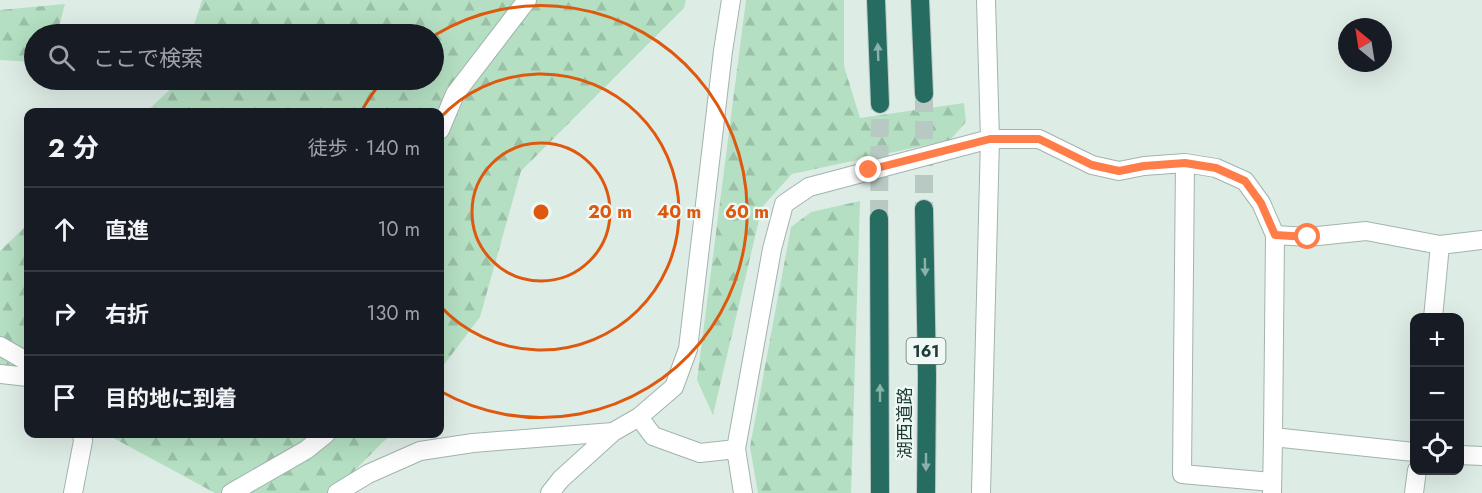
<!DOCTYPE html>
<html lang="ja">
<head>
<meta charset="utf-8">
<style>
	:root { --surface:#171b24; --page:#20242c; --text:#f1f3f6; --muted:#9ea1a6; --line:#363941 }
	body { margin:0; font-family:Jost,"Noto Sans JP",sans-serif; background:var(--page); color:var(--text) }
	.controls { position:absolute; right:18px; bottom:18px; display:grid; overflow:hidden; border-radius:12px; box-shadow:0 6px 24px #0002 }
	.controls button { width:54px; height:54px; display:grid; place-items:center; padding:0; border:0; border-bottom:2px solid var(--line); background:var(--surface); color:var(--text); font:30px sans-serif }
	.compass { position:absolute; left:1338px; top:18px; width:54px; height:54px; border-radius:50%; background:var(--surface); box-shadow:0 6px 24px #0002; rotate:330deg }
	.stop { position:absolute; width:18px; height:18px; margin:-14px; border:4px solid #ff7d49; border-radius:50%; background:#fff }
	.stop.end { background:#ff7d49; border-color:#fff; box-shadow:0 2px 6px #0008 }
	.list { margin:0; padding:0; list-style:none }
	h2 { display:flex; justify-content:space-between; align-items:center; height:78px; margin:0; padding:0 24px; font-size:26px }
	h2 small { font-size:20px; font-weight:400; color:var(--muted) }
	.list li { display:grid; grid-template-columns:39px 1fr auto; gap:18px; align-items:center; box-sizing:border-box; height:84px; padding:0 24px; border-top:2px solid var(--line) }
	.list b { display:block; font-size:22px; white-space:nowrap }
	.list em { font-size:20px; font-style:normal; color:var(--muted) }
	.icon { flex:none; width:33px; height:33px; fill:none; stroke:currentColor; stroke-width:2; stroke-linecap:round; stroke-linejoin:round }
	.map { position:relative; flex:none; width:1482px; height:493px; overflow:hidden }
	.search { position:absolute; background:var(--surface); box-shadow:0 6px 24px #0002; left:24px; top:24px; width:420px; height:66px; display:flex; align-items:center; gap:15px; box-sizing:border-box; padding:0 21px; border-radius:33px; color:var(--muted); font-size:22px }
	.panel { position:absolute; background:var(--surface); box-shadow:0 6px 24px #0002; left:24px; top:108px; width:420px; height:330px; border-radius:12px }
	.map>svg:first-child { display:block }
</style>
</head>
<body>
<div class="map">
<svg width="1482" height="493" viewBox="0 0 1482 493">
	<defs>
		<pattern id="forest-firs" width="22" height="20" patternUnits="userSpaceOnUse" patternTransform="scale(1.5)"><rect width="22" height="20" fill="#b4dfc2"/><path d="M5 1l3.5 6h-7zM16 11l3.5 6h-7z" fill="#9ac0a7"/></pattern>
	</defs>
	<rect width="100%" height="100%" fill="#deece6"/>
	<path fill="url(#forest-firs)" d="M202 0H686L684 8 521 171 480 317 440 370V112H146L177 83 178 80H434V34H191Z
		M746 0H844V66L860 118 964 103 966 122 950 140 792 174 762 207 713 415 697 380Z
		M65 4 57 34H34V62L0 60V10Z
		M860 201 851 493H758L750 447 791 227 811 212Z
		M28 224V389L0 372V251Z
		M106 434H391L332 493H215Z"/>
	<g fill="none" stroke-linecap="round" stroke-linejoin="round">
		<path stroke="#b8c9c3" stroke-width="18" stroke-dasharray="18 9" stroke-linecap="butt" d="M924 94V209
			M879 218 880 104"/>
		<defs>
			<path id="minor" d="M440 130 455 94 527 0
				M1185 163 1182 474 1272 482
				M1275 235 1273 437 1414 452
				M1433 318 1440 245
				M0 346 28 362
				M0 374 28 377
				M639 417 653 436 700 453 736 449
				M1460 455 1482 456
				M73 493 83 441 82 434
				M231 493 306 450 326 434
				M337 493 368 474 420 451 473 443 613 432
				M550 493 561 479 613 432 639 417 674 387 688 349 723 51 731 0
				M743 493 736 449 772 249 784 204 809 187 990 139H1039L1092 165 1119 171 1144 166 1185 163 1216 168 1245 181 1261 203 1275 235 1308 237 1366 231 1440 245 1482 240
				M981 493 990 139 986 0
				M1272 493 1273 437
				M1414 493 1417 470"/>
			<path id="motorway" d="M876 0 880 104
				M920 0 924 94
				M924 209 927 375 926 493
				M879 218 880 493"/>
		</defs>
		<use href="#minor" stroke="#a1b4ae" stroke-width="20"/>
		<use href="#motorway" stroke="#c0c9c7" stroke-width="20"/>
		<use href="#minor" stroke="#fff" stroke-width="18"/>
		<use href="#motorway" stroke="#276c61" stroke-width="18"/>
	</g>
	<defs><path id="oneway-solid" d="M-6-.8H1V-3.2L6.5 0L1 3.2V.8H-6Z" transform="scale(1.5)"/></defs>
	<g fill="#8bb2aa">
		<use href="#oneway-solid" transform="translate(878 52) rotate(-92)"/>
		<use href="#oneway-solid" transform="translate(925 267) rotate(89)"/>
		<use href="#oneway-solid" transform="translate(880 393) rotate(-90)"/>
		<use href="#oneway-solid" transform="translate(926 462) rotate(90)"/>
	</g>
	<g fill="none" stroke-linecap="round" stroke-linejoin="round">
		<path stroke="#ff7d49" stroke-width="8" d="M869 170 990 139H1039L1092 165 1119 171 1144 166 1185 163 1216 168 1245 181 1261 203 1275 235 1308 237"/>
	</g>
	<g fill="none" stroke="#de580e" stroke-width="3">
		<circle cx="541" cy="212" r="69"/>
		<path d="M440 118A138 138 0 1 1 440 306"/>
		<path d="M361 112A206 206 0 0 1 383 80M435 35A206 206 0 1 1 440 391"/>
	</g>
	<g text-anchor="middle" stroke-width="4.5" stroke-linejoin="round" paint-order="stroke">
		<rect fill="#eff8f4" stroke="#5d756f" stroke-width="1.5" x="906.5" y="338" width="39" height="26" rx="4.5"/>
		<g font-size="16" font-weight="bold" fill="#1e3d36">
			<text x="926" y="357">161</text>
		</g>
		<g font-size="18" fill="#1e3d36" stroke="#eff8f4">
			<text transform="translate(905 423) rotate(-90)" y="6">湖西道路</text>
		</g>
	</g>
	<circle cx="541" cy="212" r="9" fill="#de580e" stroke="#eff8f4" stroke-width="3"/>
	<g font-size="18" text-anchor="middle" font-weight="bold" fill="#de580e" stroke="#eff8f4" stroke-width="4.5" stroke-linejoin="round" paint-order="stroke">
		<text x="610" y="218">20 m</text>
		<text x="679" y="218">40 m</text>
		<text x="747" y="218">60 m</text>
	</g>
</svg>
<div class="controls">
<button>+</button>
<button>−</button>
<button><svg class="icon" aria-label="locate" viewBox="0 0 24 24"><circle cx="12" cy="12" r="6"/><path d="M12 2v4M12 18v4M2 12h4M18 12h4"/></svg></button>
</div>
<svg class="compass" viewBox="-18 -18 36 36"><path d="M0-13l5 13h-10z" fill="#e53935"/><path d="M0 13l5-13h-10z" fill="#9ea1a6"/></svg>
<div class="stop" style="left:1308px;top:237px"></div>
<div class="stop end" style="left:869px;top:170px"></div>
<div class="search"><svg class="icon" aria-label="search" viewBox="0 0 24 24"><circle cx="10" cy="10" r="6"/><path d="M15 15l6 6"/></svg>ここで検索</div>
<section class="panel">
<h2>2 分<small>徒歩 · 140 m</small></h2>
<ul class="list">
<li><svg class="icon" aria-label="ahead" viewBox="0 0 24 24"><path d="M12 20V5M6 11l6-6 6 6"/></svg><div><b>直進</b></div><em>10 m</em></li>
<li><svg class="icon" aria-label="right" viewBox="0 0 24 24"><path d="M7 20v-9h11M14 6l5 5-5 5"/></svg><div><b>右折</b></div><em>130 m</em></li>
<li><svg class="icon" aria-label="arrive" viewBox="0 0 24 24"><path d="M6 21V4h12l-3 4 3 4H6"/></svg><div><b>目的地に到着</b></div></li>
</ul>
</section>
</div>
</body>
</html>
